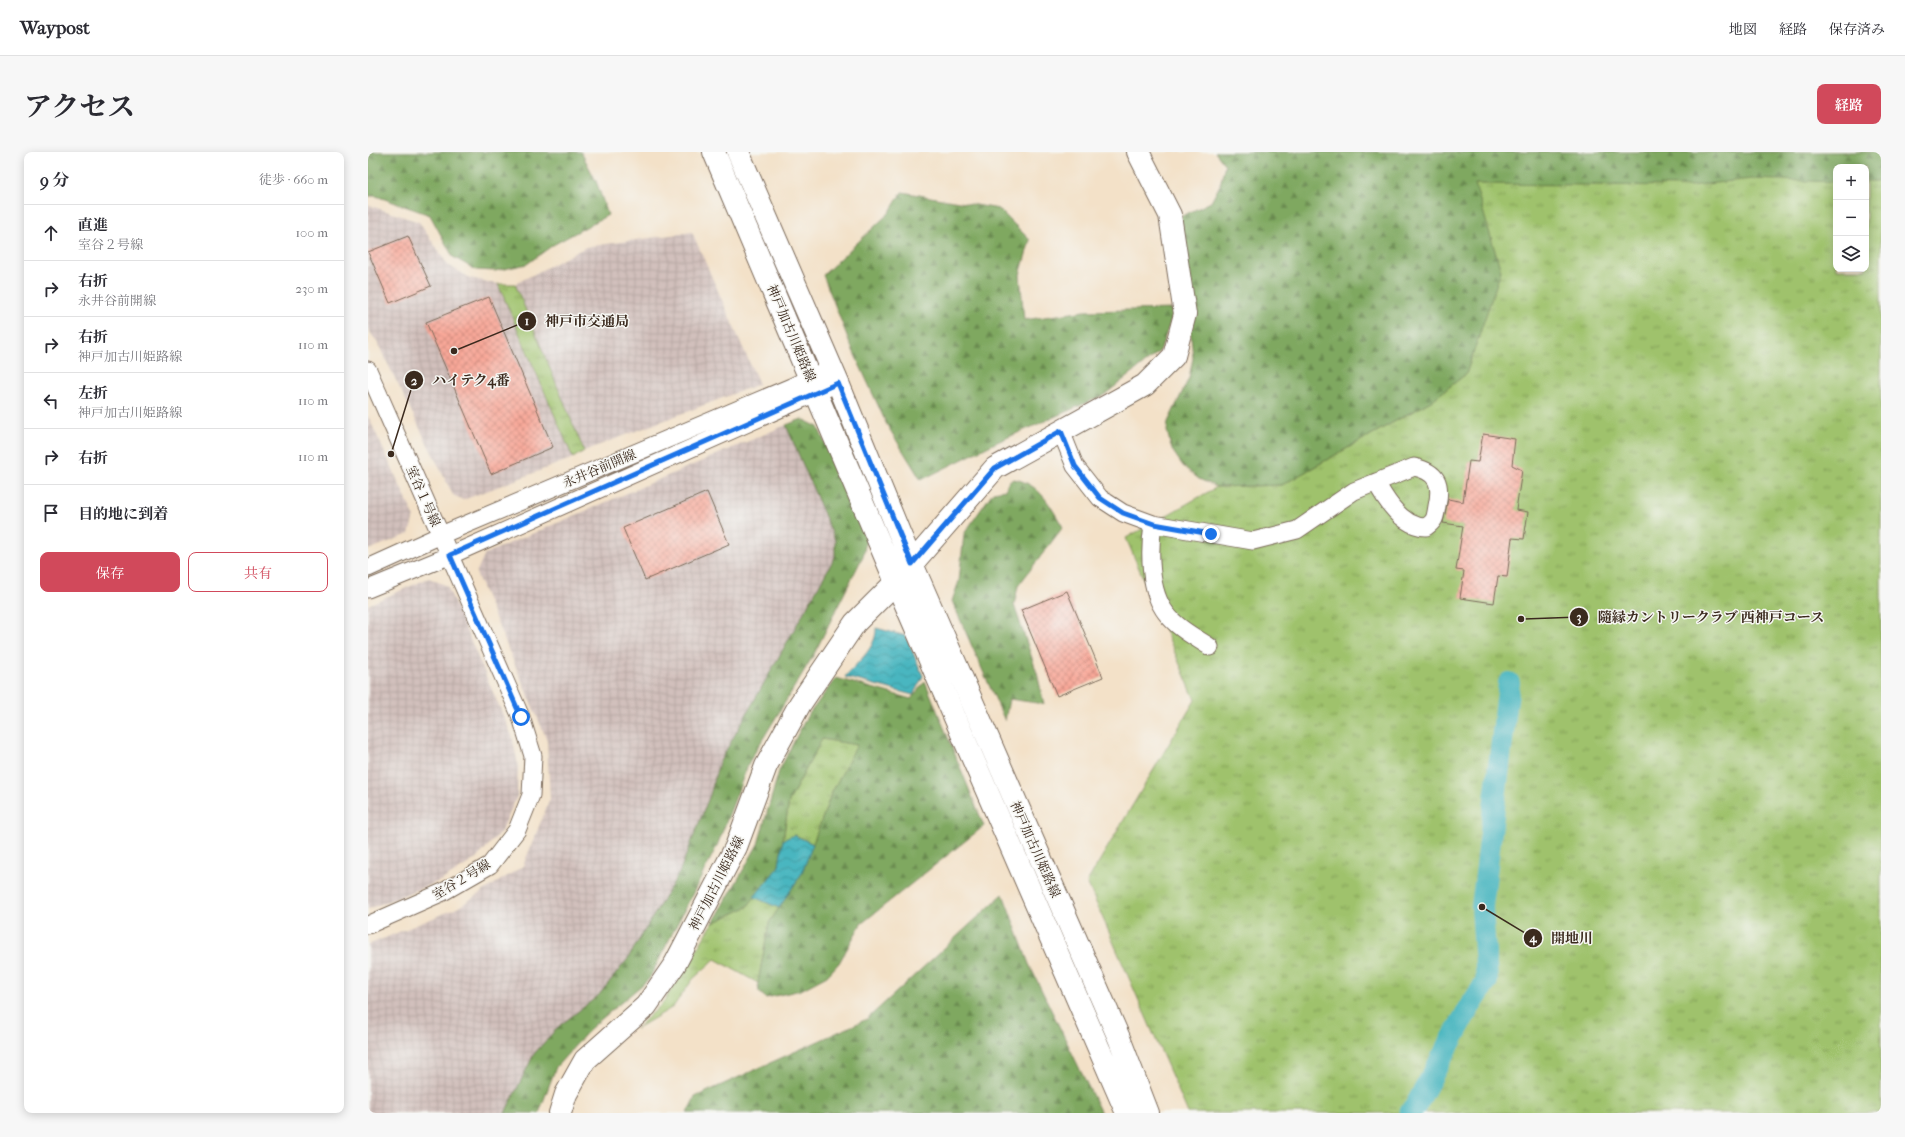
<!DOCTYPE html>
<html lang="ja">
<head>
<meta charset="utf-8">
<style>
	:root { --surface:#fff; --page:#f7f7f7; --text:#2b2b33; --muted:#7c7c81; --line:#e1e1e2; --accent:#d1495b }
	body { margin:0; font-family:"IM FELL French Canon","Noto Serif JP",serif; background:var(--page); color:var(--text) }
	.controls { position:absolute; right:12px; top:12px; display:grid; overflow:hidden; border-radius:8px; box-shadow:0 2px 10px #0003 }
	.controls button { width:36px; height:36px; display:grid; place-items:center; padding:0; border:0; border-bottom:1px solid var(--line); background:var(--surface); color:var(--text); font:20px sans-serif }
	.stop { position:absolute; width:12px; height:12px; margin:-9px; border:3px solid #1a73e8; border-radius:50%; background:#fff }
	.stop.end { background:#1a73e8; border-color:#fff; box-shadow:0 1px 4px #0008 }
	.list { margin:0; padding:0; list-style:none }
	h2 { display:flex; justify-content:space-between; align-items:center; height:52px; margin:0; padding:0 16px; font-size:17px }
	h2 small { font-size:13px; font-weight:400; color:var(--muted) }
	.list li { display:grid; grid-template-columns:26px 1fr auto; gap:12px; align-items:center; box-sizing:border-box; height:56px; padding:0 16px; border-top:1px solid var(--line) }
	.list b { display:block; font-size:15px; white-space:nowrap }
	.list p { margin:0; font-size:13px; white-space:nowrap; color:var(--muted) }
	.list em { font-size:13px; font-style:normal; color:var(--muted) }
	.actions { display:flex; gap:8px; padding:12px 16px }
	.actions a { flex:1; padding:9px 0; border:1px solid var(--accent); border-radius:8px; text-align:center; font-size:14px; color:var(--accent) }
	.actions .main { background:var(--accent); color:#fff }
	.icon { flex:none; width:22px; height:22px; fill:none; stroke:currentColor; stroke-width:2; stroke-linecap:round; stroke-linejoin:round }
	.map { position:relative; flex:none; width:1513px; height:961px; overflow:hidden; border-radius:8px }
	header { display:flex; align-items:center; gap:24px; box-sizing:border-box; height:56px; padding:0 20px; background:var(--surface); border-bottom:1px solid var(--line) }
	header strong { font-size:19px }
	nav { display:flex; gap:22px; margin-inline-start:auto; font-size:14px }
	.intro { display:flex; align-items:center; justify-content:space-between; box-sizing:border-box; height:96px; padding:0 24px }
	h1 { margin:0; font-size:28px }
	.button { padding:10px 18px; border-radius:8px; background:var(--accent); color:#fff; font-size:14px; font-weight:700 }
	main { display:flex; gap:24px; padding:0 24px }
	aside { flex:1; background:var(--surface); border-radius:8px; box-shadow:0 2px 10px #0003 }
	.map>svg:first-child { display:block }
</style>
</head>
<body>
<header>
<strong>Waypost</strong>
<nav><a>地図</a><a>経路</a><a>保存済み</a></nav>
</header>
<div class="intro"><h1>アクセス</h1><a class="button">経路</a></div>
<main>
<aside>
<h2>9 分<small>徒歩 · 660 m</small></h2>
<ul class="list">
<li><svg class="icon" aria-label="ahead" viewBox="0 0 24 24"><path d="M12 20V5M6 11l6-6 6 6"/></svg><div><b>直進</b><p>室谷２号線</p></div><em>100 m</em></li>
<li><svg class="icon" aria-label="right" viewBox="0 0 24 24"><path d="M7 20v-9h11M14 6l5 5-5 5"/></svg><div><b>右折</b><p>永井谷前開線</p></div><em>230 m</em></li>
<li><svg class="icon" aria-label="right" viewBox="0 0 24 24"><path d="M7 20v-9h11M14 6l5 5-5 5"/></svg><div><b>右折</b><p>神戸加古川姫路線</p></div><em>110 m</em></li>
<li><svg class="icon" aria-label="left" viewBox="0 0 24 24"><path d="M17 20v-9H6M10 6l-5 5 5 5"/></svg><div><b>左折</b><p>神戸加古川姫路線</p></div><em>110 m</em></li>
<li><svg class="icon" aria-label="right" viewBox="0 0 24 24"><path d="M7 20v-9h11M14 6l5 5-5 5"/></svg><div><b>右折</b></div><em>110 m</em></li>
<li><svg class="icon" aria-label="arrive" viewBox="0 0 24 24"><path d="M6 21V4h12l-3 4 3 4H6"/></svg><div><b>目的地に到着</b></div></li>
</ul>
<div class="actions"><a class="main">保存</a><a>共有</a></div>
</aside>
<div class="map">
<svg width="1513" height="961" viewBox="0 0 1513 961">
	<defs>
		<pattern id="industrial-grid" width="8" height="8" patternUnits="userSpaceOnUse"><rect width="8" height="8" fill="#d1c0bc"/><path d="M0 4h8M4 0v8" fill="none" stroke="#b4a5a1"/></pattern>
		<pattern id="grass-tufts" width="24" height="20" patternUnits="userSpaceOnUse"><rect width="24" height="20" fill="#9fc26c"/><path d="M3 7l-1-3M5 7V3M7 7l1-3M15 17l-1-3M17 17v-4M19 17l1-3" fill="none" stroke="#839e58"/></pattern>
		<pattern id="forest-firs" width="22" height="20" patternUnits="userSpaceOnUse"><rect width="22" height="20" fill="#7fa860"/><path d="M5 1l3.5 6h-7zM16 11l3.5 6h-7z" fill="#69894f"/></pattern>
		<pattern id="water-waves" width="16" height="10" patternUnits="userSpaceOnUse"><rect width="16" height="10" fill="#48b6c0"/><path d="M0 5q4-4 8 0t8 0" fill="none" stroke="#3d949b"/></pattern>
		<pattern id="building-cross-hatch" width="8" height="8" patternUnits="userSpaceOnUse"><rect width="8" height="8" fill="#f8a798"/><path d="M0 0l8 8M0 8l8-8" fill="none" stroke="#ca887b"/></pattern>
	</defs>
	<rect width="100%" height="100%" fill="#f6f6f2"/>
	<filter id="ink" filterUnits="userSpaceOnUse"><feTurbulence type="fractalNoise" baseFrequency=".025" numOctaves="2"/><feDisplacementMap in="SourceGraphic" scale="8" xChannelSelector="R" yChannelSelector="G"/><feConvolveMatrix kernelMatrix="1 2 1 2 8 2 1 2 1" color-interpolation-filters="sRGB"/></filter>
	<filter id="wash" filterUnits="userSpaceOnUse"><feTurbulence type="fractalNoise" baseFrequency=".012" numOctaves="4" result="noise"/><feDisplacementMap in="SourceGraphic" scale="16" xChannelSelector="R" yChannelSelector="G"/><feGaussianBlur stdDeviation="0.9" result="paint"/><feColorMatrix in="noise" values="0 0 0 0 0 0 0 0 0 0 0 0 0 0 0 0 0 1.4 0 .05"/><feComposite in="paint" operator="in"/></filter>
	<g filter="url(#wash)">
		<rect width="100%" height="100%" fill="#f3e1c8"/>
		<path fill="url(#industrial-grid)" d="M0 53 51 70 80 113 102 126 130 132 205 306 95 348 85 343 9 190 0 177Z
			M324 80 391 232 216 299 147 132 218 95Z
			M0 264 46 364 41 382 0 398Z
			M418 273 467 388V405L351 611 342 643 311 721 259 808 230 844 190 875 166 902 137 961H0V793L89 756 155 714 182 647 179 588 108 421 117 402Z
			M61 426 79 434 144 584 150 613 149 644 134 678 109 706 74 728 0 757V453Z"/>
		<path fill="url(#grass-tufts)" stroke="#6d7645" d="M1468 19V117H1498V21L1513 22V961H820L719 730 827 548 758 386 849 335 914 333 1063 249 1098 222 1132 119 1106 32Z
			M130 132H147L216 299 205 306Z
			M454 587 490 593 464 640 445 692 427 683 415 688 421 649Z
			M386 745 411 756 401 771 390 831 347 807 325 827 305 855 268 877 295 851 345 771 379 755Z"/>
		<path fill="url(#forest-firs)" stroke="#5d693f" d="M0 0H213L228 29 240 63 185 93 159 112 127 119 108 118 85 105 62 63 8 44H0Z
			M847 0H1513V29H1498V15H1468V30L1383 27 1321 34 1107 32 1133 119 1098 222 1063 249 914 333 849 335 831 327 815 314 804 298 799 279 800 270 821 226 825 206 812 65 843 50 852 33 857 13Z
			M534 40 631 57 662 88 652 123 656 168 717 159 807 157 792 199 736 243 627 291 553 328 519 273 483 194 455 123 521 61Z
			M434 267 450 275 499 384 495 404 445 504 381 610 349 694 281 827 224 875 188 915 171 961H137L166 902 190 875 230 844 259 808 311 721 342 643 351 611 467 405V388L418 273Z
			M646 327C673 332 682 354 695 375L650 434 646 453 669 521 676 552 641 547 637 569 584 449 591 429 596 382 625 340 637 338 641 329Z
			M468 526 543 547 557 529 616 674 493 772 471 811 459 824 433 838 398 846 391 840 390 831 401 771 434 721 464 640 489 593 454 587 421 649 411 714 379 755 345 771 390 692 411 619 438 566Z
			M635 742 661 812 733 961H319L327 945 499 867Z"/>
		<path fill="url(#water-waves)" stroke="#42706f" d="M508 476 538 484 555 524 545 543 477 525C488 511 509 496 508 476Z
			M426 683 445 692 434 721 411 756 386 745 411 714 415 688Z"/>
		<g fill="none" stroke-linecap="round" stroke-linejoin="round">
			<path stroke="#48b6c0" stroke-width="22" d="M1042 961 1047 955 1101 856 1119 829 1114 755 1141 531"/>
		</g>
		<g id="blocks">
			<path fill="url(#building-cross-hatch)" d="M40 84 63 134 22 151 0 100Z
				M121 145 185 295 123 322 58 170Z
				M1115 282 1147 287 1144 313 1154 318 1148 358 1160 360 1156 387 1144 386 1139 425 1130 424 1126 451 1092 446 1096 419 1088 418 1095 374 1075 371 1080 347 1095 350 1101 309 1110 310Z
				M339 340 361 392 277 428 255 376Z
				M699 439 735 525 689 544 653 458Z"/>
		</g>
	</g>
	<g filter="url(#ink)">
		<use href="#blocks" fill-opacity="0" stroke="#7b6a5a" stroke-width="1"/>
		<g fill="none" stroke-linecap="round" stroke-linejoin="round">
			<defs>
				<path id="tertiary" d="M0 218 153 565 165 604 163 643 149 678 122 713 75 740 0 773
					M693 279 707 314 732 346 755 361 785 372 885 389 929 378 986 339 1046 315C1069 320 1074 331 1069 354 1067 365 1068 368 1058 375 1035 375 1018 349 1008 330
					M785 372C781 399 781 439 798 461 809 476 827 485 842 495
					M0 416 73 383 423 235 463 216
					M0 437 83 403 470 231"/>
				<path id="primary" d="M346 0 528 430 759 961
					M370 0 470 231 544 412 751 886 780 961
					M192 961 198 942 217 908 278 854 307 812 368 695 398 614 432 552 487 471 528 430 627 316 777 233 806 204 817 162 802 63 770 0"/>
			</defs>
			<use href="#tertiary" stroke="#7b6a5a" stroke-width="19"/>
			<use href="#primary" stroke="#7b6a5a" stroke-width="24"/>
			<use href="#tertiary" stroke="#fff" stroke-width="17"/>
			<use href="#primary" stroke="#fff" stroke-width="22"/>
		</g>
	</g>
	<g fill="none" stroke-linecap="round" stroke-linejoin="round" filter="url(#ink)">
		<path stroke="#1a73e8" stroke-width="5" d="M153 565 82 403 470 231 544 412 627 316 693 279 707 314 732 346 755 361 786 372 843 382"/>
	</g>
	<g text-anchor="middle" stroke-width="3" stroke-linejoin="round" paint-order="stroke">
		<g font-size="13" fill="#3b2a1e" stroke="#f6f6f2">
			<text transform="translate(424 181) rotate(67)" y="5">神戸加古川姫路線</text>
			<text transform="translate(231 316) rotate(-23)" y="5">永井谷前開線</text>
			<text transform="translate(56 344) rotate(66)" y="5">室谷１号線</text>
			<text transform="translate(668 697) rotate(66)" y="5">神戸加古川姫路線</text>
			<text transform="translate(93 727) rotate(-31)" y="5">室谷２号線</text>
			<text transform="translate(348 731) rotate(-63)" y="5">神戸加古川姫路線</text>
		</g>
	</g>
	<path fill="none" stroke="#3b2a1e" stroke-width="1.5" d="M86 199L159 169M23 302L46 228M1153 467L1211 465M1114 755L1165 786"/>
	<g fill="#3b2a1e" stroke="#f6f6f2" stroke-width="1.5">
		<circle cx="86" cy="199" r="4"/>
		<circle cx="23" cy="302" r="4"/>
		<circle cx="1153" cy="467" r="4"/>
		<circle cx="1114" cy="755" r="4"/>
		<circle cx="159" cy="169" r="10"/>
		<circle cx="46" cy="228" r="10"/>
		<circle cx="1211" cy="465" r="10"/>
		<circle cx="1165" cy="786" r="10"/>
	</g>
	<g font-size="12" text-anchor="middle" font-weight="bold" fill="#fff">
		<text x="159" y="173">1</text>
		<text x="46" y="233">2</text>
		<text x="1211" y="469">3</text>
		<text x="1165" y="790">4</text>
	</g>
	<g font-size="14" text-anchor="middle" font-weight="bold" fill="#3b2a1e" stroke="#f6f6f2" stroke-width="3" stroke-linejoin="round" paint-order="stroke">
		<text x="219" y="174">神戸市交通局</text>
		<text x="103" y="233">ハイテク4番</text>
		<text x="1343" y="470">隨縁カントリークラブ 西神戸コース</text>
		<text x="1204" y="791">開地川</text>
	</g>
</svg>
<div class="controls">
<button>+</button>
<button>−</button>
<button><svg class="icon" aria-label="layers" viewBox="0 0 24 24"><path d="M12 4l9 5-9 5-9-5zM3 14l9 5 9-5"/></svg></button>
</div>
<div class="stop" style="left:153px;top:565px"></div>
<div class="stop end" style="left:843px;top:382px"></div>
</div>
</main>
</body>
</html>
